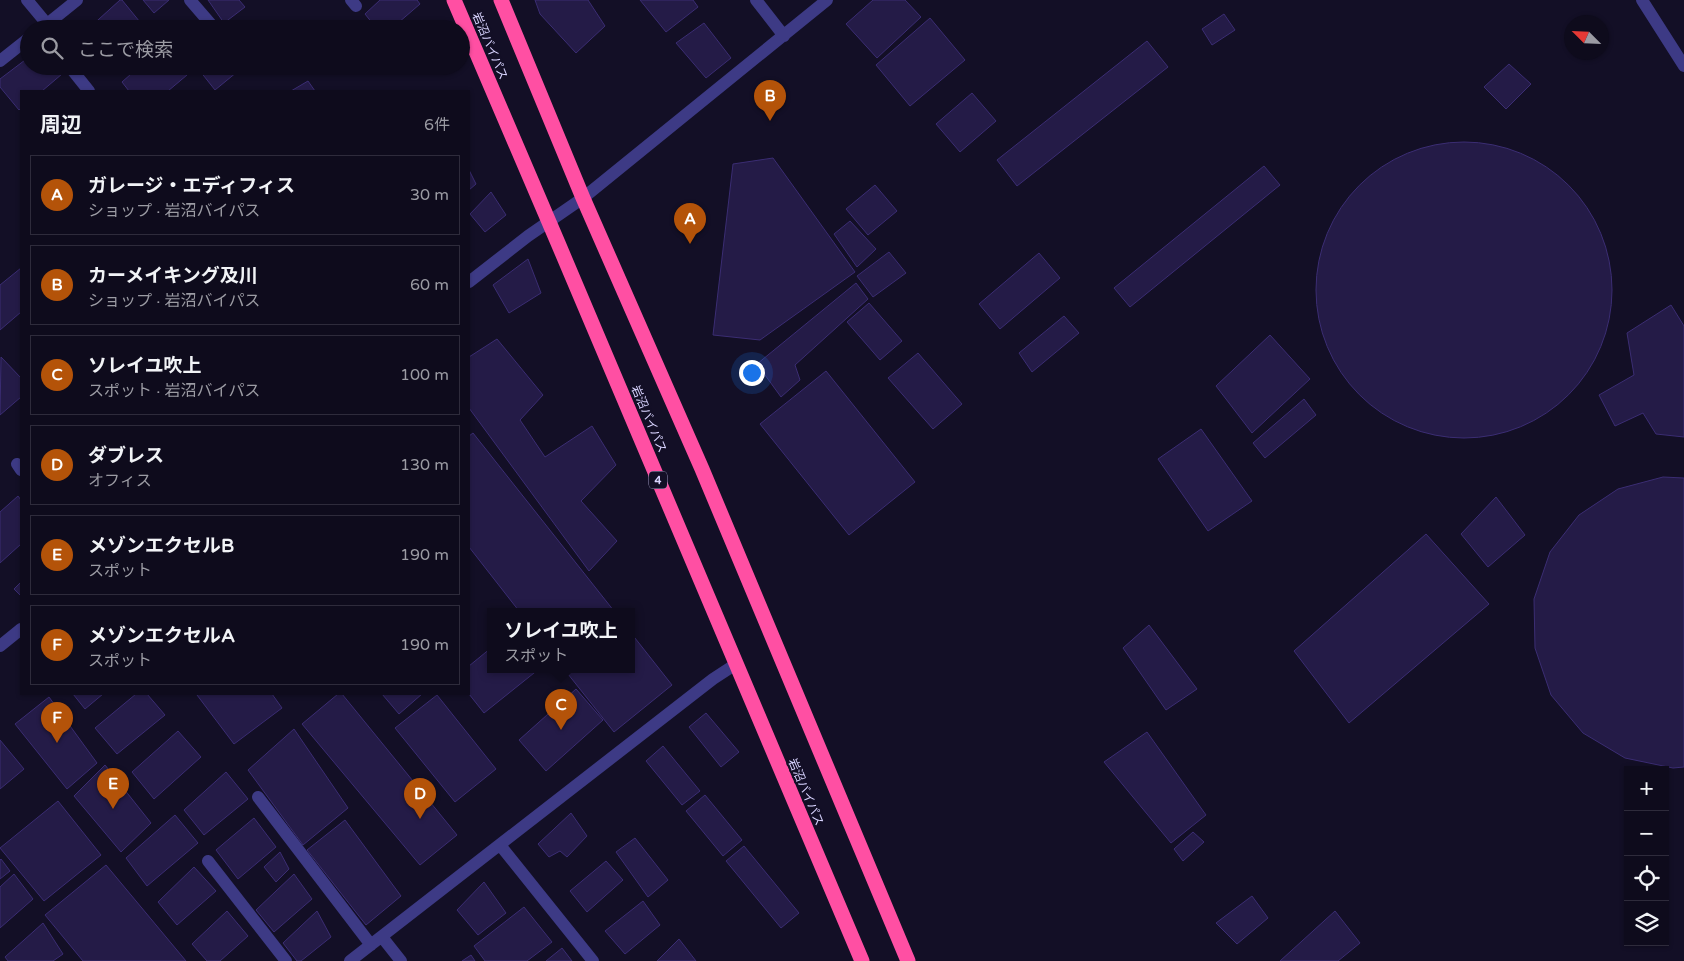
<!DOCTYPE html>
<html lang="ja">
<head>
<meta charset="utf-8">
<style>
	:root { --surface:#0e0b1c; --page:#171425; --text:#f1f3f6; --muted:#9b9ba3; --line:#2e2b3b; --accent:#b45309 }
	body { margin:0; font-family:"Varela Round","Noto Sans JP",sans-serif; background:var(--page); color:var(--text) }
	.controls { position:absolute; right:15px; bottom:15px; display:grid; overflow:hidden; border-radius:0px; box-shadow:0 1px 4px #0004 }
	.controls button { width:45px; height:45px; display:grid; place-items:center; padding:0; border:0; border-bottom:1px solid var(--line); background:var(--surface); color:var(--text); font:25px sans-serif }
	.compass { position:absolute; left:1564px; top:15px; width:45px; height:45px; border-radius:50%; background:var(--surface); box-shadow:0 1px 4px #0004; rotate:294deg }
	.you { position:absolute; left:751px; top:372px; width:18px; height:18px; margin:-12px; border:4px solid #fff; border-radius:50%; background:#1a73e8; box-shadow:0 0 0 8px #1a73e833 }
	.badge { display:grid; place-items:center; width:32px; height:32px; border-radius:50%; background:var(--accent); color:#fff; font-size:16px; font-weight:700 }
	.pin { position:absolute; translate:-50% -41px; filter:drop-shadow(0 1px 2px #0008) }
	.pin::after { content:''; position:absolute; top:26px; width:18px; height:15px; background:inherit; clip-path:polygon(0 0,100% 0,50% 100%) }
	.popup { position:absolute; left:487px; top:608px; width:148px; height:65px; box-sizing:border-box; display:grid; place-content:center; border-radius:0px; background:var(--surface); filter:drop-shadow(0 1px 4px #0005); font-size:16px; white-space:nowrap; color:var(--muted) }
	.popup b { font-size:19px; color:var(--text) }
	.popup::after { content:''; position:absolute; left:50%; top:100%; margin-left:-10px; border:10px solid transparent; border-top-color:var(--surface) }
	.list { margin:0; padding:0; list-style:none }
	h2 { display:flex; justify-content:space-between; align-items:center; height:65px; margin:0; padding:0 20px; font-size:21px }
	h2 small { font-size:16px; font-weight:400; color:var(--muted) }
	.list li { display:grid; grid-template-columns:32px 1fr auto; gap:15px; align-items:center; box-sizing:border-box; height:80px; margin:0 10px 10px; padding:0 10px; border:1px solid var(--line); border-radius:0px }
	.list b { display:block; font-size:19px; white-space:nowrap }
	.list p { margin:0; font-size:16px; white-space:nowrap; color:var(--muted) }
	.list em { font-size:16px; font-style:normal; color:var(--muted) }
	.icon { flex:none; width:28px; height:28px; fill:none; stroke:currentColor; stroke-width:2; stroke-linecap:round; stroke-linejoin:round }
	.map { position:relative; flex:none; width:1684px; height:961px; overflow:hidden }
	.search { position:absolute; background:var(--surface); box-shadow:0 1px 4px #0004; left:20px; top:20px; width:450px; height:55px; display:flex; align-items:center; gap:12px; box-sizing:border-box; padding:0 18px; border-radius:28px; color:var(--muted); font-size:19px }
	.panel { position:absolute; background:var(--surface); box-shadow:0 1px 4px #0004; left:20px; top:90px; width:450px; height:605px; border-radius:0px }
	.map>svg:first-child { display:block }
</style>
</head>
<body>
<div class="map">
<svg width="1684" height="961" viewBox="0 0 1684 961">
	<rect width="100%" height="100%" fill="#130f26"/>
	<path fill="#241b47" stroke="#3b2d73" d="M120 0H122L144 27 142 29H88Z
		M143 0H169L154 13Z
		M208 0H239L245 7 224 23Z
		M380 0H417L420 4 391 29H377L365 14Z
		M535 0H588L605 26 576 53 540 14Z
		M640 0H693L698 7 666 32Z
		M873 0H905L921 17 877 58 846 24Z
		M1224 14 1235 30 1212 45 1202 29Z
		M930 18 965 60 910 106 876 65Z
		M704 23 731 58 706 78 676 43Z
		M1147 41 1168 67 1017 186 997 160Z
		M29 57V66H55L62 74 42 91H21V108L19 110 0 87V79Z
		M1509 64 1531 84 1506 109 1484 87Z
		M140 66H180L187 75 168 91H129L122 82Z
		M196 66H233L237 72 215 90Z
		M308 81 315 91H291Z
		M972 93 996 121 960 152 936 124Z
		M1316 290a148 148 0 1 1 296 0a148 148 0 1 1-296 0Z
		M773 158 855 272 760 340 713 335 733 164Z
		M1264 166 1280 185 1130 307 1114 288Z
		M469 170 476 184 469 190Z
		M875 185 897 211 868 235 846 209Z
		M491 192 506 215 485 232 470 214Z
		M850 221 876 249 857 267 834 234Z
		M889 252 906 273 873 297 857 276Z
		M1039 253 1060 278 1000 329 979 304Z
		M528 259 541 293 509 313 493 285Z
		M21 268V312L0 330V285Z
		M856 283 868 299 795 365 800 380 781 397 757 364Z
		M869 303 902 341 880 360 847 322Z
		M1671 305 1684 326V437L1656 434 1643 413 1615 426 1599 395 1634 375 1627 333Z
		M1064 316 1079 333 1032 372 1019 353Z
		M1270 335 1310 379 1252 433 1216 386Z
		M497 339 543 395 520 420 545 457 592 426 616 465 581 501 617 541 589 571 469 408V357Z
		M918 353 962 404 933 429 888 378Z
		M1 357 21 378V397L0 415Z
		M826 371 915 482 849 535 760 424Z
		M1304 399 1316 415 1265 458 1253 443Z
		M1201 429 1252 501 1208 531 1158 459Z
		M473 433 614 611H519L469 547V436Z
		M1663 477 1684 478V767L1673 768 1625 758 1583 733 1551 695 1535 648 1534 599 1550 552 1579 515 1618 489Z
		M18 496 21 500V544L0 563V512Z
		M1496 497 1525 535 1488 567 1461 534Z
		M1426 534 1489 604 1349 723 1294 651Z
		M21 582V596L14 589Z
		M1149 625 1197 689 1166 710 1123 648Z
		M631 633 672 685 614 732 564 669H631Z
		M491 648V669H539L484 713 469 694V666Z
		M576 689 603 720 546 771 519 740Z
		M73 694H103L85 709Z
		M136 694H147L165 715 117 754 95 728Z
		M198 694H272L282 708 234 744 197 695Z
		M338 694H342L457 835 420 865 302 724Z
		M382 694H422L399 714Z
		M437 695 496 769 455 802 395 728Z
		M49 697 97 763 67 789 15 724Z
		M706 713 739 752 721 767 689 727Z
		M294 729 348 808 303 845 248 770Z
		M178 731 201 757 154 799 132 772Z
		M1147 732 1206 815 1171 843 1104 762Z
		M0 740 24 769 0 789Z
		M663 746 700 791 682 805 646 761Z
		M105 765 151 823 121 852 74 796Z
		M226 772 248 799 204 835 184 810Z
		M705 795 742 840 723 856 686 811Z
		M58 801 101 855 44 901 0 848Z
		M571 813 587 836 567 857 560 851 549 857 538 844Z
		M175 815 198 843 147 886 126 858Z
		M254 818 276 847 238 879 216 850Z
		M345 820 401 896 366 925 307 850Z
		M1193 832 1204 842 1183 861 1174 849Z
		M635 838 668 880 648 897 616 852Z
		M744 846 799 913 781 928 726 861Z
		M280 852 289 869 276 882 264 867Z
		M1 859 10 871 0 879V860Z
		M606 861 623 880 587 912 570 891Z
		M106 865 186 961H83L45 915Z
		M194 867 216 891 177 925 158 902Z
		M14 874 33 899 0 928V887Z
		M294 874 312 899 274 932 256 910Z
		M484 882 506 913 478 935 457 910Z
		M1252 896 1268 918 1237 944 1216 923Z
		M643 901 660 925 625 954 605 931Z
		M524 907 552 942 527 961H485L474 946Z
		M227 911 248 936 220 961H207L192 944Z
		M317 911 331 937 301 961H297L283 943Z
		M1335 911 1360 943 1338 961H1280Z
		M43 923 63 954 53 961H8L5 957Z
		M679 939 696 961H657Z
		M562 948 572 961H546Z
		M471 955 475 961H462Z"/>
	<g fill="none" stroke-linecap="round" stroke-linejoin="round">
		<path stroke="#3d3a85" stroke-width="12" d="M27 0 47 24
			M190 0 215 29
			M351 0 356 6
			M756 0 784 36
			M1642 0 1684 66
			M41 29 77 0
			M0 61 29 38
			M69 66 89 91
			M469 282 528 236 583 198 827 0
			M17 464 21 470
			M0 646 21 629
			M258 797 371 945
			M500 845 593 961
			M208 861 286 961
			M382 937 401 961
			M350 961 713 679 736 664"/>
		<path stroke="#ff4fa3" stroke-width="15" d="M454 0 558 243 862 961
			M501 0 583 198 702 469 908 961"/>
	</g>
	<g text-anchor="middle" stroke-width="4.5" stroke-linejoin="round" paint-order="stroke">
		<rect fill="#130f26" stroke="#9e99be" stroke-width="1" x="649" y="471.5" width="18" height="17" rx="4"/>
		<g font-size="11" font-weight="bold" fill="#d9d4ff">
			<text x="658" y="484">4</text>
		</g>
		<g font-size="12" fill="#d9d4ff" stroke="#130f26">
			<text transform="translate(490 46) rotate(67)" y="4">岩沼バイパス</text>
			<text transform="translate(649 419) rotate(67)" y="4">岩沼バイパス</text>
			<text transform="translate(806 792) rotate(67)" y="4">岩沼バイパス</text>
		</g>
	</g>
</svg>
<div class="controls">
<button>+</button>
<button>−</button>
<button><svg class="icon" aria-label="locate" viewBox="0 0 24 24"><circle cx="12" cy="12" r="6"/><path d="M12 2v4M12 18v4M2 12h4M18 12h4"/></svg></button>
<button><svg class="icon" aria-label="layers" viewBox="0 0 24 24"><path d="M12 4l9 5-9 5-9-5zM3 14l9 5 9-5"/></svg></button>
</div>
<svg class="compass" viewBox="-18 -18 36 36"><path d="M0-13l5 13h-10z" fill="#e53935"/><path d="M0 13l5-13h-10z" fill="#9b9ba3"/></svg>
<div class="you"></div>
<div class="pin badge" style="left:690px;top:244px">A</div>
<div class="pin badge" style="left:770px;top:121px">B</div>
<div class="pin badge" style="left:561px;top:730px">C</div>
<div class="popup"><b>ソレイユ吹上</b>スポット</div>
<div class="pin badge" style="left:420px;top:819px">D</div>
<div class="pin badge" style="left:113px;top:809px">E</div>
<div class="pin badge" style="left:57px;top:743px">F</div>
<div class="search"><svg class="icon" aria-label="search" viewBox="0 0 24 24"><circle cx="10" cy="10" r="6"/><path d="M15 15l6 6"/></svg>ここで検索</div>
<section class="panel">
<h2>周辺<small>6件</small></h2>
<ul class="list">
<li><span class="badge">A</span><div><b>ガレージ・エディフィス</b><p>ショップ · 岩沼バイパス</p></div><em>30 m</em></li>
<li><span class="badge">B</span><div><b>カーメイキング及川</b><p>ショップ · 岩沼バイパス</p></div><em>60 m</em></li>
<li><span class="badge">C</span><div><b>ソレイユ吹上</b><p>スポット · 岩沼バイパス</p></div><em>100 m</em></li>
<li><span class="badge">D</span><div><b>ダブレス</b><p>オフィス</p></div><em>130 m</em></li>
<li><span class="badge">E</span><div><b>メゾンエクセルB</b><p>スポット</p></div><em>190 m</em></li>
<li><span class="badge">F</span><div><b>メゾンエクセルA</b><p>スポット</p></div><em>190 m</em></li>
</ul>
</section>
</div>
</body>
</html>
